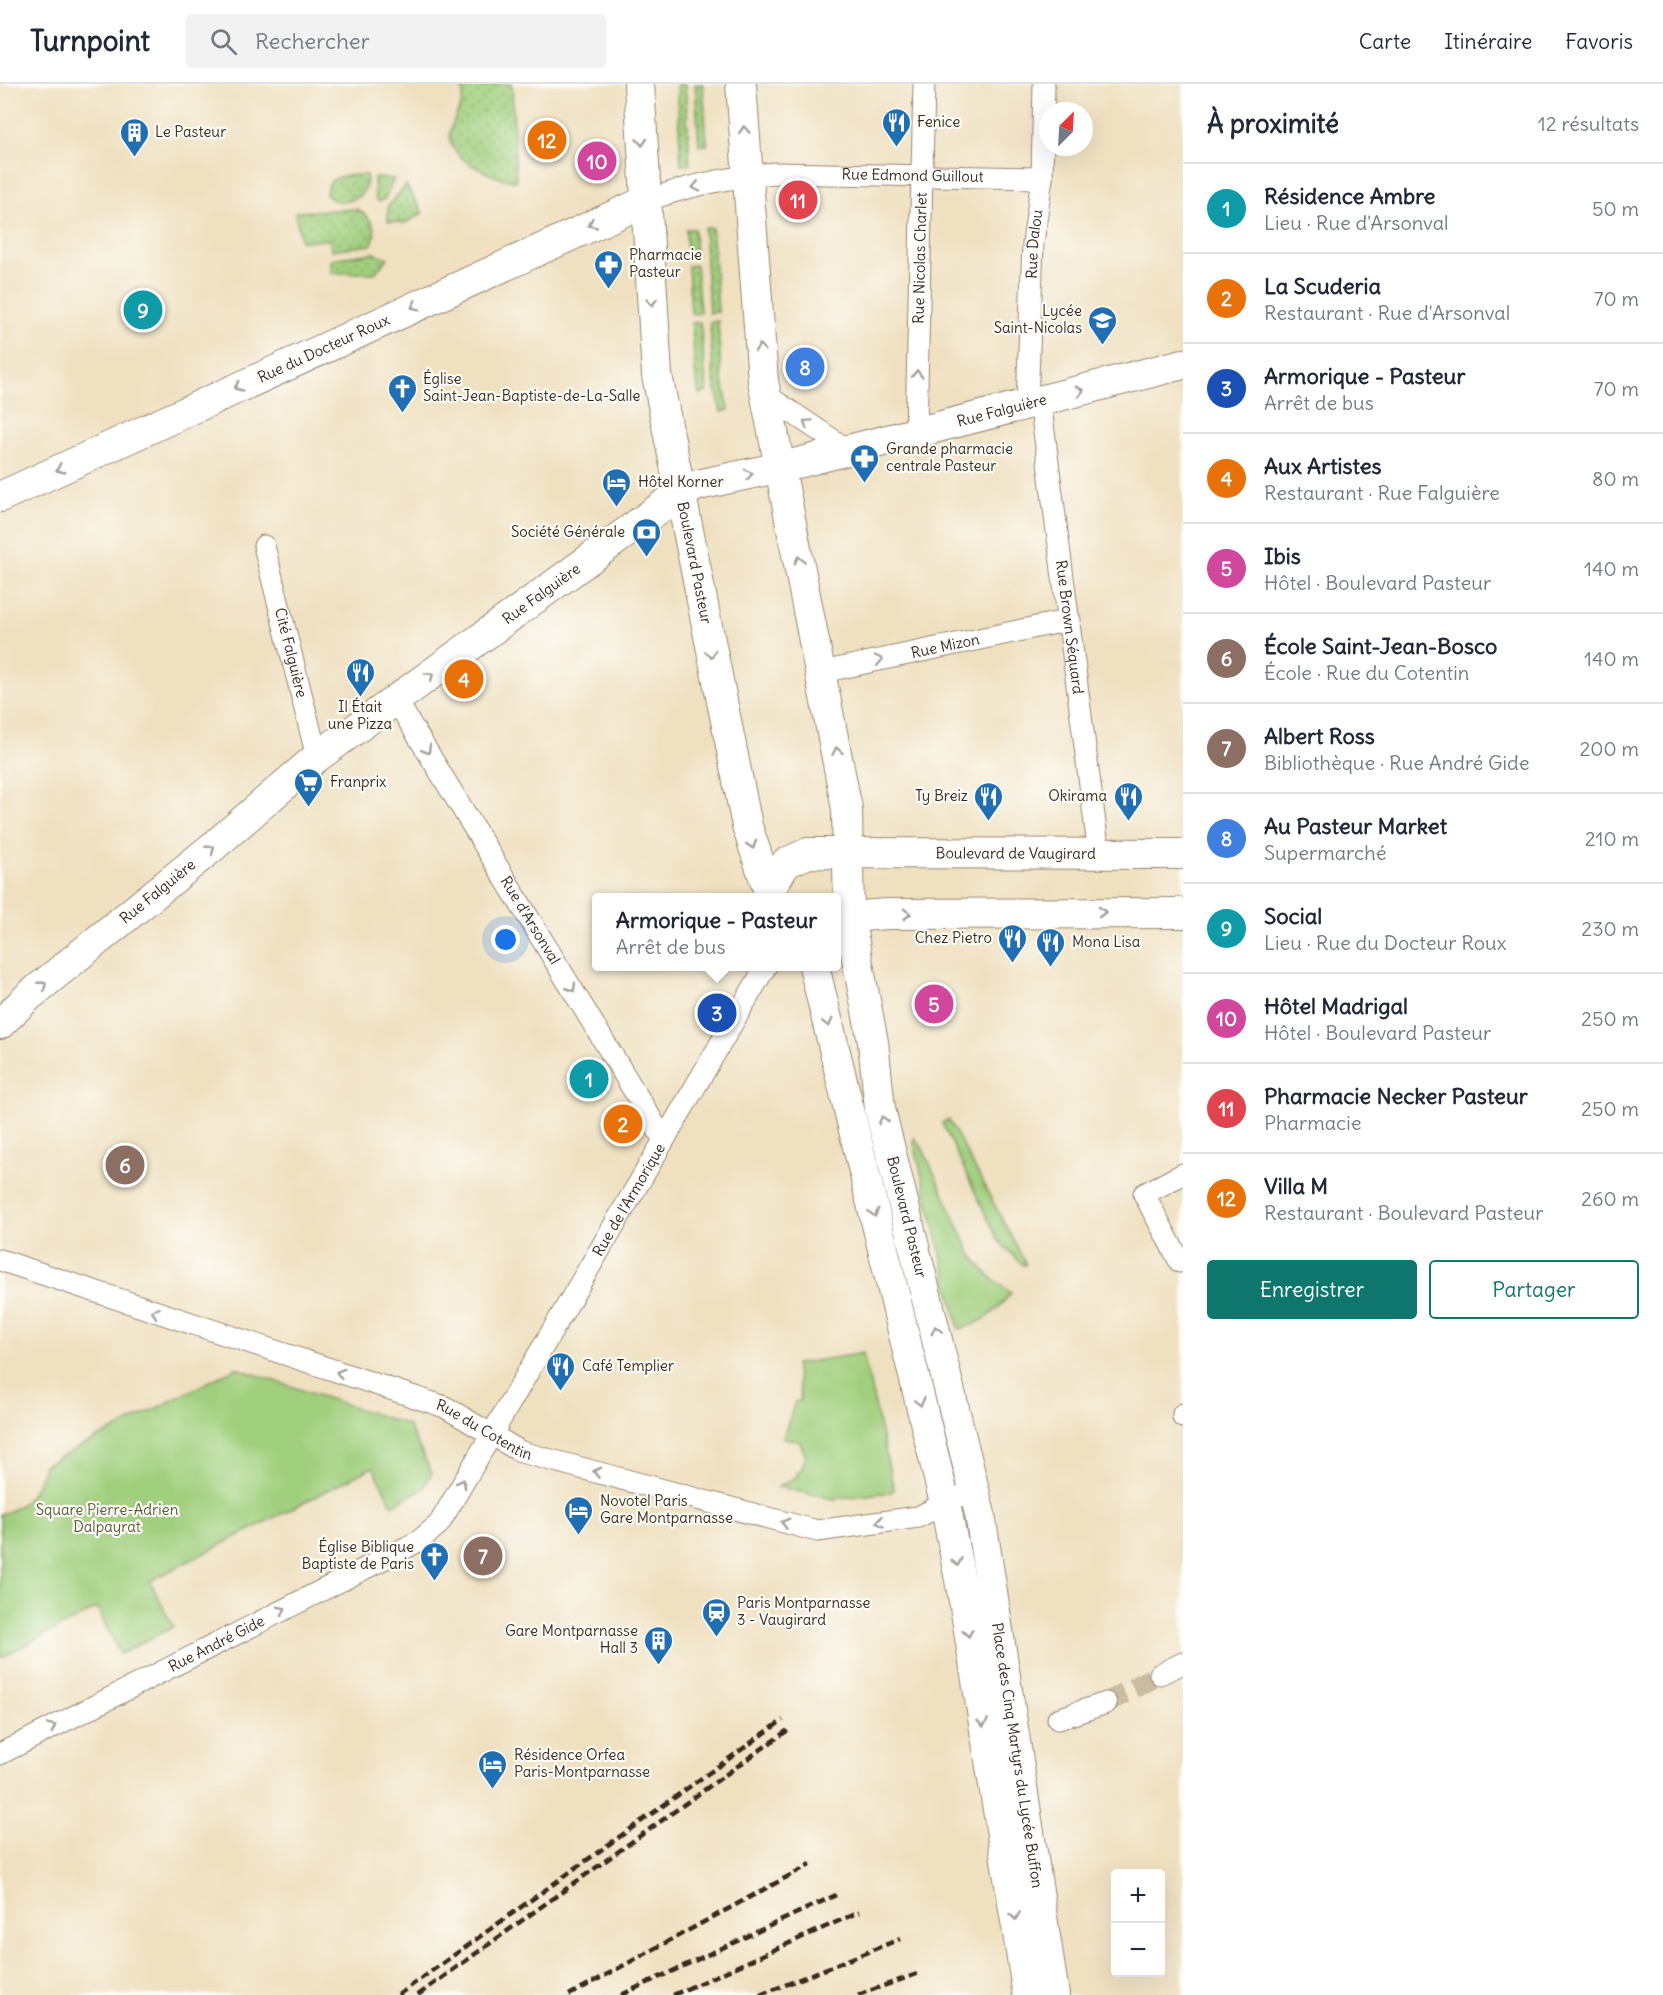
<!DOCTYPE html>
<html lang="fr">
<head>
<meta charset="utf-8">
<style>
	:root { --surface:#fff; --page:#f2f2f3; --text:#1f2937; --muted:#747a83; --line:#e0e1e3; --accent:#0f766e }
	body { margin:0; font-family:Delius,sans-serif; background:var(--page); color:var(--text) }
	.controls { position:absolute; right:18px; bottom:18px; display:grid; overflow:hidden; border-radius:6px; box-shadow:0 6px 24px #0002 }
	.controls button { width:54px; height:54px; display:grid; place-items:center; padding:0; border:0; border-bottom:2px solid var(--line); background:var(--surface); color:var(--text); font:30px sans-serif }
	.compass { position:absolute; left:1039px; top:18px; width:54px; height:54px; border-radius:50%; background:var(--surface); box-shadow:0 6px 24px #0002; rotate:24deg }
	.you { position:absolute; left:506px; top:856px; width:21px; height:21px; margin:-15px; border:4px solid #fff; border-radius:50%; background:#1a73e8; box-shadow:0 0 0 9px #1a73e833 }
	.badge { display:grid; place-items:center; width:39px; height:39px; border-radius:50%; background:var(--accent); color:#fff; font-size:20px; font-weight:700 }
	.pin { position:absolute; translate:-50% -50%; border:3px solid #fff; box-shadow:0 2px 6px #0006 }
	.popup { position:absolute; left:592px; top:809px; width:249px; height:78px; box-sizing:border-box; display:grid; place-content:center; border-radius:6px; background:var(--surface); filter:drop-shadow(0 2px 4px #0005); font-size:20px; white-space:nowrap; color:var(--muted) }
	.popup b { font-size:22px; color:var(--text) }
	.popup::after { content:''; position:absolute; left:50%; top:100%; margin-left:-12px; border:12px solid transparent; border-top-color:var(--surface) }
	.list { margin:0; padding:0; list-style:none }
	h2 { display:flex; justify-content:space-between; align-items:center; height:78px; margin:0; padding:0 24px; font-size:26px }
	h2 small { font-size:20px; font-weight:400; color:var(--muted) }
	.list li { display:grid; grid-template-columns:39px 1fr auto; gap:18px; align-items:center; box-sizing:border-box; height:90px; padding:0 24px; border-top:2px solid var(--line) }
	.list b { display:block; font-size:22px; white-space:nowrap }
	.list p { margin:0; font-size:20px; white-space:nowrap; color:var(--muted) }
	.list em { font-size:20px; font-style:normal; color:var(--muted) }
	.actions { display:flex; gap:12px; padding:18px 24px }
	.actions a { flex:1; padding:14px 0; border:2px solid var(--accent); border-radius:6px; text-align:center; font-size:21px; color:var(--accent) }
	.actions .main { background:var(--accent); color:#fff }
	.icon { flex:none; width:33px; height:33px; fill:none; stroke:currentColor; stroke-width:2; stroke-linecap:round; stroke-linejoin:round }
	.map { position:relative; flex:none; width:1183px; height:1911px; overflow:hidden }
	header { display:flex; align-items:center; gap:36px; box-sizing:border-box; height:84px; padding:0 30px; background:var(--surface); border-bottom:2px solid var(--line) }
	header strong { font-size:28px }
	nav { display:flex; gap:33px; margin-inline-start:auto; font-size:21px }
	.search { width:420px; height:54px; background:var(--page); display:flex; align-items:center; gap:15px; box-sizing:border-box; padding:0 21px; border-radius:6px; color:var(--muted); font-size:22px }
	main { display:flex }
	aside { flex:1; background:var(--surface) }
	.map>svg:first-child { display:block }
</style>
</head>
<body>
<header>
<strong>Turnpoint</strong>
<div class="search"><svg class="icon" aria-label="search" viewBox="0 0 24 24"><circle cx="10" cy="10" r="6"/><path d="M15 15l6 6"/></svg>Rechercher</div>
<nav><a>Carte</a><a>Itinéraire</a><a>Favoris</a></nav>
</header>
<main>
<div class="map">
<svg width="1183" height="1911" viewBox="0 0 1183 1911">
	<defs>
		<pattern id="garden-dots" width="8" height="8" patternUnits="userSpaceOnUse" patternTransform="scale(1.5)"><rect width="8" height="8" fill="#a0cf7d"/><path d="M2 2h.1M6 6h.1" fill="none" stroke="#84a866" stroke-width="1.8" stroke-linecap="round"/></pattern>
	</defs>
	<rect width="100%" height="100%" fill="#fdfcf7"/>
	<filter id="ink" filterUnits="userSpaceOnUse"><feTurbulence type="fractalNoise" baseFrequency=".0167" numOctaves="2"/><feDisplacementMap in="SourceGraphic" scale="12" xChannelSelector="R" yChannelSelector="G"/><feConvolveMatrix kernelMatrix="1 2 1 2 8 2 1 2 1" color-interpolation-filters="sRGB"/></filter>
	<filter id="wash" filterUnits="userSpaceOnUse"><feTurbulence type="fractalNoise" baseFrequency=".008" numOctaves="4" result="noise"/><feDisplacementMap in="SourceGraphic" scale="24" xChannelSelector="R" yChannelSelector="G"/><feGaussianBlur stdDeviation="1.35" result="paint"/><feColorMatrix in="noise" values="0 0 0 0 0 0 0 0 0 0 0 0 0 0 0 0 0 1.4 0 .05"/><feComposite in="paint" operator="in"/></filter>
	<g filter="url(#wash)">
		<rect width="100%" height="100%" fill="#efe0c0"/>
		<path fill="#a0cf7d" stroke="#6e7c4e" stroke-width="1.5" d="M949 1036 1026 1180 1024 1182 998 1156 942 1039Z
			M915 1054 923 1065 971 1170 987 1190 1011 1209C996 1228 983 1240 959 1245L913 1055Z
			M863 1269 894 1406 891 1408 834 1415 778 1403 798 1392 796 1389 801 1386 806 1372 799 1357 783 1354 795 1318 801 1316 795 1280Z
			M236 1284 408 1341 432 1389 423 1405 392 1421 373 1383 150 1497 173 1543 120 1570 97 1524 0 1574V1430C24 1425 39 1404 44 1381Z"/>
		<path fill="url(#garden-dots)" stroke="#6e7c4e" stroke-width="1.5" d="M461 0H512L516 97C496 96 446 75 450 49 453 31 468 19 461 0Z
			M677 0H685L690 80 681 81Z
			M695 0H703L707 61H699Z
			M366 91C372 113 340 127 326 110 328 88 349 92 366 91Z
			M374 94 394 95 385 114 379 118 375 114Z
			M406 101 423 129 405 139 388 137V122Z
			M357 125C371 134 380 145 371 161L331 166 330 156 301 157 295 128Z
			M704 144H712L718 228 709 229Z
			M686 145H694L696 172H687Z
			M374 169 388 174 375 189H331V175Z
			M696 181 700 229 691 230 688 182Z
			M718 237 721 290 729 326 721 328 713 291 710 238Z
			M700 238 707 308 699 310 695 288 692 239Z"/>
	</g>
	<g filter="url(#ink)">
		<g fill="none" stroke-linecap="round" stroke-linejoin="round">
			<path stroke="#cbbca0" stroke-width="21" stroke-dasharray="21 10" stroke-linecap="butt" d="M1106 1619 1160 1590"/>
			<defs>
				<g id="street">
					<path id="s1" d="M646 117C686 102 731 93 775 89L1042 94"/>
					<path d="M766 311 848 366"/>
					<path id="s2" d="M1040 317 1099 770"/>
					<path id="s3" d="M1027 320 1033 159 1042 94 1044 0"/>
					<path id="s4" d="M916 348 924 0"/>
					<path id="s5" d="M264 462 317 673"/>
					<path id="s6" d="M822 588 1070 536"/>
					<path id="s7" d="M396 616 664 1056"/>
					<path d="M1183 1090 1144 1110 1180 1178 1183 1176"/>
					<path id="s8" d="M0 1176 445 1323 521 1368 817 1447 918 1433 957 1413"/>
					<path d="M1183 1330V1333"/>
					<path d="M1160 1590 1183 1579"/>
					<path d="M1058 1635 1106 1619"/>
					<path id="s9" d="M0 1670 419 1457 439 1440 766 882"/>
				</g>
				<g id="secondary">
					<path id="s10" d="M639 0 657 291 747 742 771 814"/>
					<path id="s11" d="M741 0 763 297 847 725 849 833 873 958 880 1025 980 1430 1054 1911"/>
					<path id="s12" d="M0 413 646 117"/>
					<path id="s13" d="M768 808 786 779 808 769 1183 770"/>
					<path d="M837 838 849 833 887 830 1183 829"/>
					<path d="M814 882 945 1419 964 1516 1028 1911"/>
					<path id="s14" d="M0 940 29 912 215 761 317 673 679 410 698 401 794 380 1183 280"/>
				</g>
			</defs>
			<use href="#street" stroke="#95856f" stroke-width="23"/>
			<use href="#secondary" stroke="#95856f" stroke-width="32"/>
			<use href="#street" stroke="#fff" stroke-width="21"/>
			<use href="#secondary" stroke="#fff" stroke-width="30"/>
			<path stroke="#3b2a1e" stroke-width="4.5" stroke-dasharray="9 4.5" stroke-linecap="butt" d="M398 1911 783 1636
				M418 1911 788 1646
				M569 1911 811 1780
				M621 1911 836 1811
				M673 1911 859 1828
				M760 1911 900 1855
				M858 1911 917 1890"/>
		</g>
		<defs><path id="oneway-chevron" d="M-2-3.5L2.5 0L-2 3.5" fill="none" stroke-width="1.6" stroke-linecap="round" stroke-linejoin="round" transform="scale(1.5)"/></defs>
		<g stroke="#a79f9a">
			<use href="#oneway-chevron" transform="translate(744 46) rotate(-94)"/>
			<use href="#oneway-chevron" transform="translate(642 58) rotate(86)"/>
			<use href="#oneway-chevron" transform="translate(696 103) rotate(168)"/>
			<use href="#oneway-chevron" transform="translate(592 140) rotate(155)"/>
			<use href="#oneway-chevron" transform="translate(652 218) rotate(86)"/>
			<use href="#oneway-chevron" transform="translate(415 222) rotate(155)"/>
			<use href="#oneway-chevron" transform="translate(760 264) rotate(-94)"/>
			<use href="#oneway-chevron" transform="translate(917 290) rotate(-89)"/>
			<use href="#oneway-chevron" transform="translate(238 303) rotate(155)"/>
			<use href="#oneway-chevron" transform="translate(1080 307) rotate(-14)"/>
			<use href="#oneway-chevron" transform="translate(807 339) rotate(-146)"/>
			<use href="#oneway-chevron" transform="translate(60 385) rotate(155)"/>
			<use href="#oneway-chevron" transform="translate(749 390) rotate(-12)"/>
			<use href="#oneway-chevron" transform="translate(799 476) rotate(-102)"/>
			<use href="#oneway-chevron" transform="translate(711 570) rotate(78)"/>
			<use href="#oneway-chevron" transform="translate(879 576) rotate(-12)"/>
			<use href="#oneway-chevron" transform="translate(430 592) rotate(-36)"/>
			<use href="#oneway-chevron" transform="translate(427 666) rotate(59)"/>
			<use href="#oneway-chevron" transform="translate(837 667) rotate(-100)"/>
			<use href="#oneway-chevron" transform="translate(752 761) rotate(72)"/>
			<use href="#oneway-chevron" transform="translate(211 765) rotate(-39)"/>
			<use href="#oneway-chevron" transform="translate(1102 828)"/>
			<use href="#oneway-chevron" transform="translate(907 830) rotate(-1)"/>
			<use href="#oneway-chevron" transform="translate(43 901) rotate(-39)"/>
			<use href="#oneway-chevron" transform="translate(572 904) rotate(59)"/>
			<use href="#oneway-chevron" transform="translate(828 939) rotate(76)"/>
			<use href="#oneway-chevron" transform="translate(883 1036) rotate(-104)"/>
			<use href="#oneway-chevron" transform="translate(874 1129) rotate(76)"/>
			<use href="#oneway-chevron" transform="translate(155 1228) rotate(-161)"/>
			<use href="#oneway-chevron" transform="translate(936 1246) rotate(-104)"/>
			<use href="#oneway-chevron" transform="translate(340 1289) rotate(-162)"/>
			<use href="#oneway-chevron" transform="translate(920 1318) rotate(76)"/>
			<use href="#oneway-chevron" transform="translate(597 1388) rotate(-165)"/>
			<use href="#oneway-chevron" transform="translate(462 1399) rotate(-61)"/>
			<use href="#oneway-chevron" transform="translate(880 1438) rotate(171)"/>
			<use href="#oneway-chevron" transform="translate(785 1439) rotate(-165)"/>
			<use href="#oneway-chevron" transform="translate(957 1478) rotate(79)"/>
			<use href="#oneway-chevron" transform="translate(282 1526) rotate(-27)"/>
			<use href="#oneway-chevron" transform="translate(968 1549) rotate(81)"/>
			<use href="#oneway-chevron" transform="translate(983 1639) rotate(81)"/>
			<use href="#oneway-chevron" transform="translate(52 1643) rotate(-27)"/>
			<use href="#oneway-chevron" transform="translate(1015 1832) rotate(81)"/>
		</g>
	</g>
	<defs>
		<symbol id="restaurant-pin" viewBox="-11 -11 22 30"><path d="M0 17L-7.5 6A9.5 9.5 0 1 1 7.5 6Z" fill="#1f6fb2" stroke="#fdfcf7"/><path d="M-5-6h1v4h1v-4h1v4h1v-4h1v5L-1.5 .5V6h-2V.5L-5-1ZM5-6V6H3V1.5H1.5Q1.5-4 5-6Z" fill="#fff"/></symbol>
		<symbol id="building-pin" viewBox="-11 -11 22 30"><path d="M0 17L-7.5 6A9.5 9.5 0 1 1 7.5 6Z" fill="#1f6fb2" stroke="#fdfcf7"/><path d="M-4-6H4V6H1V3H-1V6H-4ZM-2.5-4.3h1.7v1.8h-1.7ZM.8-4.3h1.7v1.8H.8ZM-2.5-1h1.7V.8h-1.7ZM.8-1h1.7V.8H.8Z" fill="#fff"/></symbol>
		<symbol id="pharmacy-pin" viewBox="-11 -11 22 30"><path d="M0 17L-7.5 6A9.5 9.5 0 1 1 7.5 6Z" fill="#1f6fb2" stroke="#fdfcf7"/><path d="M-2-6h4v4h4v4h-4v4h-4v-4h-4v-4h4Z" fill="#fff"/></symbol>
		<symbol id="school-pin" viewBox="-11 -11 22 30"><path d="M0 17L-7.5 6A9.5 9.5 0 1 1 7.5 6Z" fill="#1f6fb2" stroke="#fdfcf7"/><path d="M0-5L7-2L0 1L-7-2ZM-4 1L0 2.5L4 1V4Q0 6-4 4Z" fill="#fff"/></symbol>
		<symbol id="church-pin" viewBox="-11 -11 22 30"><path d="M0 17L-7.5 6A9.5 9.5 0 1 1 7.5 6Z" fill="#1f6fb2" stroke="#fdfcf7"/><path d="M-1.2-6h2.4v3.5h3.3v2.4h-3.3V6h-2.4V-.1h-3.3v-2.4h3.3Z" fill="#fff"/></symbol>
		<symbol id="hotel-pin" viewBox="-11 -11 22 30"><path d="M0 17L-7.5 6A9.5 9.5 0 1 1 7.5 6Z" fill="#1f6fb2" stroke="#fdfcf7"/><path d="M-6-4.5h1.5V1H6V5H4.5V3h-9V5H-6ZM-4 0a1.8 1.8 0 1 1 3.6 0ZM.5 0V-2.5h3Q6-2.5 6 0Z" fill="#fff"/></symbol>
		<symbol id="bank-pin" viewBox="-11 -11 22 30"><path d="M0 17L-7.5 6A9.5 9.5 0 1 1 7.5 6Z" fill="#1f6fb2" stroke="#fdfcf7"/><path d="M-6-4H6V4H-6ZM0-2.3a2.3 2.3 0 1 0 0 4.6a2.3 2.3 0 1 0 0-4.6Z" fill="#fff"/></symbol>
		<symbol id="supermarket-pin" viewBox="-11 -11 22 30"><path d="M0 17L-7.5 6A9.5 9.5 0 1 1 7.5 6Z" fill="#1f6fb2" stroke="#fdfcf7"/><path d="M-6-5.5h2.5l.6 2H6L4.5 2H-2.5L-4.4-4H-6ZM-1.5 3.2a1.3 1.3 0 1 0 .1 0ZM3 3.2a1.3 1.3 0 1 0 .1 0Z" fill="#fff"/></symbol>
		<symbol id="station-pin" viewBox="-11 -11 22 30"><path d="M0 17L-7.5 6A9.5 9.5 0 1 1 7.5 6Z" fill="#1f6fb2" stroke="#fdfcf7"/><path d="M-3-6H3Q5-6 5-4V2Q5 4 3 4L4.5 6H3L1.5 4h-3L-3 6H-4.5L-3 4Q-5 4-5 2V-4Q-5-6-3-6ZM-3.5-4v3h7v-3ZM-3.5 1v1.5H-2V1ZM2 1v1.5H3.5V1Z" fill="#fff"/></symbol>
	</defs>
	<g fill-rule="evenodd">
		<use href="#restaurant-pin" x="880" y="22" width="33" height="45"/>
		<use href="#building-pin" x="118" y="32" width="33" height="45"/>
		<use href="#pharmacy-pin" x="592" y="164" width="33" height="45"/>
		<use href="#school-pin" x="1086" y="220" width="33" height="45"/>
		<use href="#church-pin" x="386" y="288" width="33" height="45"/>
		<use href="#pharmacy-pin" x="848" y="358" width="33" height="45"/>
		<use href="#hotel-pin" x="600" y="382" width="33" height="45"/>
		<use href="#bank-pin" x="630" y="432" width="33" height="45"/>
		<use href="#restaurant-pin" x="344" y="572" width="33" height="45"/>
		<use href="#supermarket-pin" x="292" y="682" width="33" height="45"/>
		<use href="#restaurant-pin" x="972" y="696" width="33" height="45"/>
		<use href="#restaurant-pin" x="1112" y="696" width="33" height="45"/>
		<use href="#restaurant-pin" x="996" y="838" width="33" height="45"/>
		<use href="#restaurant-pin" x="1034" y="842" width="33" height="45"/>
		<use href="#restaurant-pin" x="544" y="1266" width="33" height="45"/>
		<use href="#hotel-pin" x="562" y="1410" width="33" height="45"/>
		<use href="#church-pin" x="418" y="1456" width="33" height="45"/>
		<use href="#station-pin" x="700" y="1512" width="33" height="45"/>
		<use href="#building-pin" x="642" y="1540" width="33" height="45"/>
		<use href="#hotel-pin" x="476" y="1664" width="33" height="45"/>
	</g>
	<g text-anchor="middle" stroke-width="4.5" stroke-linejoin="round" paint-order="stroke">
		<g font-size="15" fill="#3b2a1e" stroke="#fdfcf7" text-anchor="start">
			<text x="917" y="43">Fenice</text>
			<text x="155" y="53">Le Pasteur</text>
			<text x="629" y="176">Pharmacie<tspan x="629" dy="17">Pasteur</tspan></text>
			<text x="1082" y="232" text-anchor="end">Lycée<tspan x="1082" dy="17">Saint-Nicolas</tspan></text>
			<text x="423" y="300">Église<tspan x="423" dy="17">Saint-Jean-Baptiste-de-La-Salle</tspan></text>
			<text x="886" y="370">Grande pharmacie<tspan x="886" dy="17">centrale Pasteur</tspan></text>
			<text x="638" y="403">Hôtel Korner</text>
			<text x="625" y="453" text-anchor="end">Société Générale</text>
			<text x="360" y="628" text-anchor="middle">Il Était<tspan x="360" dy="17">une Pizza</tspan></text>
			<text x="330" y="703">Franprix</text>
			<text x="968" y="717" text-anchor="end">Ty Breiz</text>
			<text x="1107" y="717" text-anchor="end">Okirama</text>
			<text x="992" y="859" text-anchor="end">Chez Pietro</text>
			<text x="1072" y="863">Mona Lisa</text>
			<text x="582" y="1287">Café Templier</text>
			<text x="600" y="1422">Novotel Paris<tspan x="600" dy="17">Gare Montparnasse</tspan></text>
			<text x="414" y="1468" text-anchor="end">Église Biblique<tspan x="414" dy="17">Baptiste de Paris</tspan></text>
			<text x="737" y="1524">Paris Montparnasse<tspan x="737" dy="17">3 - Vaugirard</tspan></text>
			<text x="638" y="1552" text-anchor="end">Gare Montparnasse<tspan x="638" dy="17">Hall 3</tspan></text>
			<text x="514" y="1676">Résidence Orfea<tspan x="514" dy="17">Paris-Montparnasse</tspan></text>
		</g>
		<g font-size="15" fill="#3b2a1e" stroke="#fdfcf7">
			<text dy="5" stroke="none"><textPath href="#s1" startOffset="270">Rue Edmond Guillout</textPath></text>
			<text dy="5" stroke="none"><textPath href="#s3" startOffset="160">Rue Dalou</textPath></text>
			<text dy="5" stroke="none"><textPath href="#s4" startOffset="174">Rue Nicolas Charlet</textPath></text>
			<text dy="5" stroke="none"><textPath href="#s12" startOffset="356">Rue du Docteur Roux</textPath></text>
			<text dy="5" stroke="none"><textPath href="#s14" startOffset="1196">Rue Falguière</textPath></text>
			<text dy="5" stroke="none"><textPath href="#s10" startOffset="483">Boulevard Pasteur</textPath></text>
			<text dy="5" stroke="none"><textPath href="#s14" startOffset="692">Rue Falguière</textPath></text>
			<text dy="5" stroke="none"><textPath href="#s2" startOffset="228">Rue Brown Séquard</textPath></text>
			<text dy="5" stroke="none"><textPath href="#s6" startOffset="126">Rue Mizon</textPath></text>
			<text dy="5" stroke="none"><textPath href="#s5" startOffset="110">Cité Falguière</textPath></text>
			<text dy="5" stroke="none"><textPath href="#s13" startOffset="266">Boulevard de Vaugirard</textPath></text>
			<text dy="5" stroke="none"><textPath href="#s14" startOffset="206">Rue Falguière</textPath></text>
			<text dy="5" stroke="none"><textPath href="#s7" startOffset="258">Rue d'Arsonval</textPath></text>
			<text dy="5" stroke="none"><textPath href="#s9" startOffset="872">Rue de l'Armorique</textPath></text>
			<text dy="5" stroke="none"><textPath href="#s11" startOffset="1148">Boulevard Pasteur</textPath></text>
			<text dy="5" stroke="none"><textPath href="#s8" startOffset="514">Rue du Cotentin</textPath></text>
			<text dy="5" stroke="none"><textPath href="#s9" startOffset="243">Rue André Gide</textPath></text>
			<text dy="5" stroke="none"><textPath href="#s11" startOffset="1698">Place des Cinq Martyrs du Lycée Buffon</textPath></text>
		</g>
		<g font-size="15" fill="#595c3a" stroke="#fdfcf7">
			<text x="107" y="1431">Square Pierre-Adrien<tspan x="107" dy="17">Dalpayrat</tspan></text>
		</g>
	</g>
</svg>
<div class="controls">
<button>+</button>
<button>−</button>
</div>
<svg class="compass" viewBox="-18 -18 36 36"><path d="M0-13l5 13h-10z" fill="#e53935"/><path d="M0 13l5-13h-10z" fill="#747a83"/></svg>
<div class="you"></div>
<div class="pin badge" style="left:589px;top:995px;background:#0f9aa8">1</div>
<div class="pin badge" style="left:623px;top:1040px;background:#e8710a">2</div>
<div class="pin badge" style="left:717px;top:929px;background:#1a4fb4">3</div>
<div class="popup"><b>Armorique - Pasteur</b>Arrêt de bus</div>
<div class="pin badge" style="left:464px;top:595px;background:#e8710a">4</div>
<div class="pin badge" style="left:934px;top:920px;background:#d1479c">5</div>
<div class="pin badge" style="left:125px;top:1081px;background:#8d6e63">6</div>
<div class="pin badge" style="left:483px;top:1472px;background:#8d6e63">7</div>
<div class="pin badge" style="left:805px;top:283px;background:#3f7fe0">8</div>
<div class="pin badge" style="left:143px;top:226px;background:#0f9aa8">9</div>
<div class="pin badge" style="left:597px;top:77px;background:#d1479c">10</div>
<div class="pin badge" style="left:798px;top:116px;background:#e0444e">11</div>
<div class="pin badge" style="left:547px;top:56px;background:#e8710a">12</div>
</div>
<aside>
<h2>À proximité<small>12 résultats</small></h2>
<ul class="list">
<li><span class="badge" style="background:#0f9aa8">1</span><div><b>Résidence Ambre</b><p>Lieu · Rue d'Arsonval</p></div><em>50 m</em></li>
<li><span class="badge" style="background:#e8710a">2</span><div><b>La Scuderia</b><p>Restaurant · Rue d'Arsonval</p></div><em>70 m</em></li>
<li><span class="badge" style="background:#1a4fb4">3</span><div><b>Armorique - Pasteur</b><p>Arrêt de bus</p></div><em>70 m</em></li>
<li><span class="badge" style="background:#e8710a">4</span><div><b>Aux Artistes</b><p>Restaurant · Rue Falguière</p></div><em>80 m</em></li>
<li><span class="badge" style="background:#d1479c">5</span><div><b>Ibis</b><p>Hôtel · Boulevard Pasteur</p></div><em>140 m</em></li>
<li><span class="badge" style="background:#8d6e63">6</span><div><b>École Saint-Jean-Bosco</b><p>École · Rue du Cotentin</p></div><em>140 m</em></li>
<li><span class="badge" style="background:#8d6e63">7</span><div><b>Albert Ross</b><p>Bibliothèque · Rue André Gide</p></div><em>200 m</em></li>
<li><span class="badge" style="background:#3f7fe0">8</span><div><b>Au Pasteur Market</b><p>Supermarché</p></div><em>210 m</em></li>
<li><span class="badge" style="background:#0f9aa8">9</span><div><b>Social</b><p>Lieu · Rue du Docteur Roux</p></div><em>230 m</em></li>
<li><span class="badge" style="background:#d1479c">10</span><div><b>Hôtel Madrigal</b><p>Hôtel · Boulevard Pasteur</p></div><em>250 m</em></li>
<li><span class="badge" style="background:#e0444e">11</span><div><b>Pharmacie Necker Pasteur</b><p>Pharmacie</p></div><em>250 m</em></li>
<li><span class="badge" style="background:#e8710a">12</span><div><b>Villa M</b><p>Restaurant · Boulevard Pasteur</p></div><em>260 m</em></li>
</ul>
<div class="actions"><a class="main">Enregistrer</a><a>Partager</a></div>
</aside>
</main>
</body>
</html>
